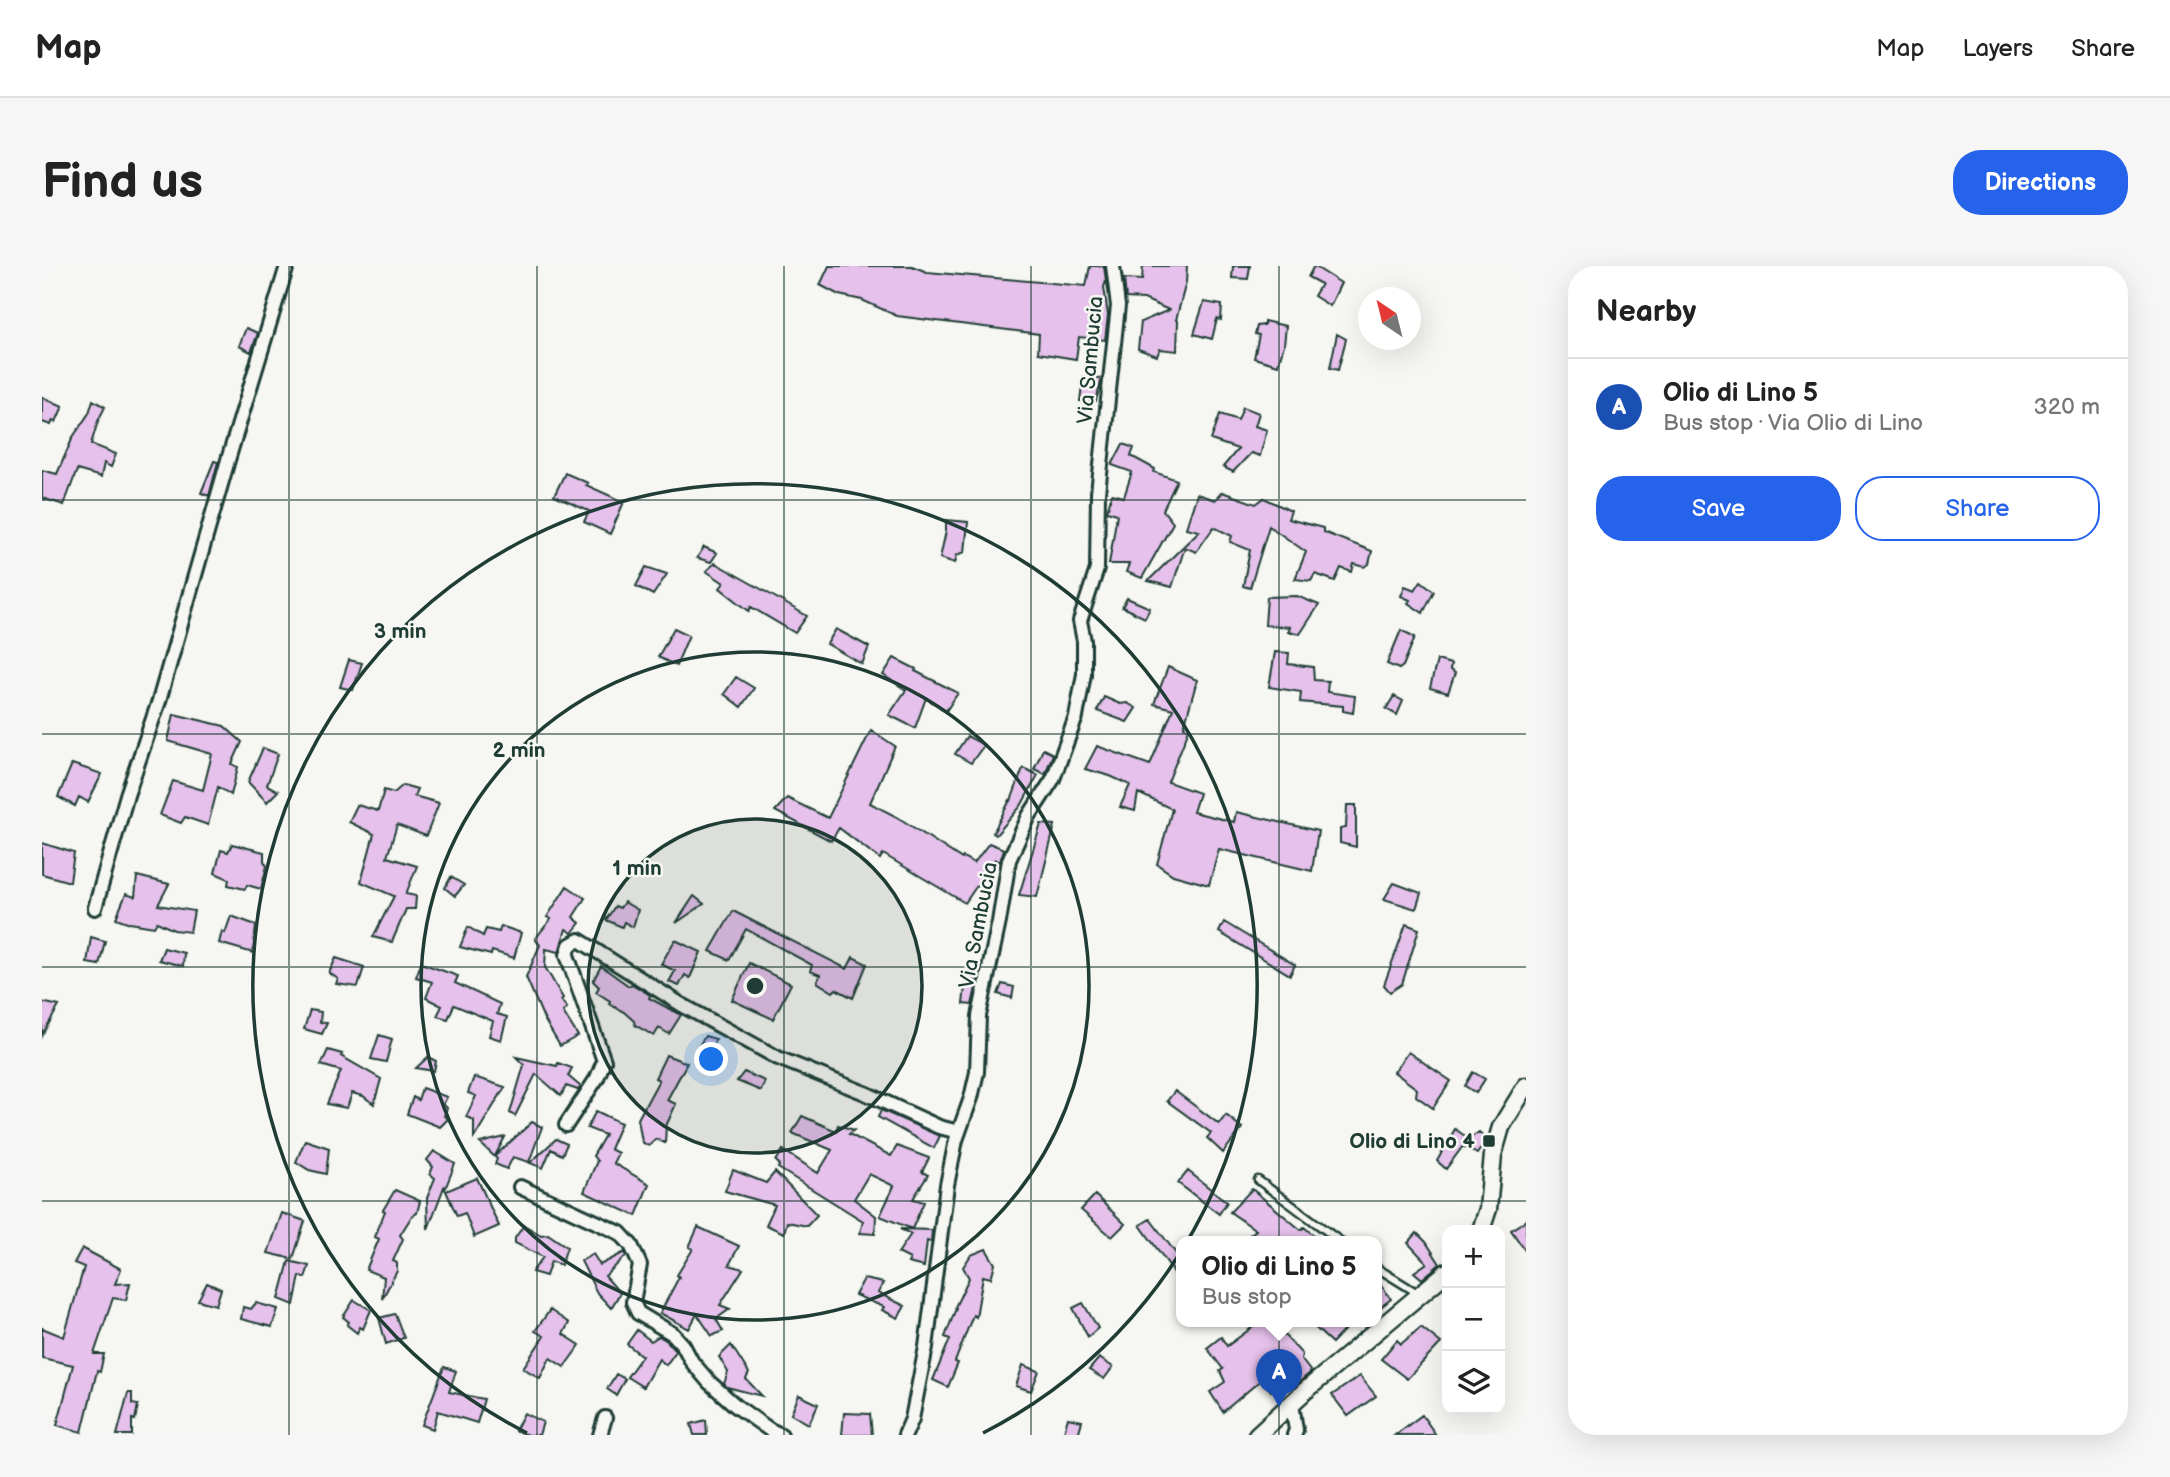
<!DOCTYPE html>
<html lang="en">
<head>
<meta charset="utf-8">
<style>
	:root { --surface:#fff; --page:#f6f6f6; --text:#222; --muted:#767676; --line:#e0e0e0; --accent:#2563eb }
	body { margin:0; font-family:"Balsamiq Sans",sans-serif; background:var(--page); color:var(--text) }
	.controls { position:absolute; right:21px; bottom:21px; display:grid; overflow:hidden; border-radius:14px; box-shadow:0 7px 28px #0002 }
	.controls button { width:63px; height:63px; display:grid; place-items:center; padding:0; border:0; border-bottom:2px solid var(--line); background:var(--surface); color:var(--text); font:35px sans-serif }
	.compass { position:absolute; left:1316px; top:21px; width:63px; height:63px; border-radius:50%; background:var(--surface); box-shadow:0 7px 28px #0002; rotate:325deg }
	.you { position:absolute; left:670px; top:794px; width:24px; height:24px; margin:-18px; border:5px solid #fff; border-radius:50%; background:#1a73e8; box-shadow:0 0 0 10px #1a73e833 }
	.badge { display:grid; place-items:center; width:46px; height:46px; border-radius:50%; background:var(--accent); color:#fff; font-size:23px; font-weight:700 }
	.pin { position:absolute; translate:-50% -58px; filter:drop-shadow(0 2px 4px #0008) }
	.pin::after { content:''; position:absolute; top:37px; width:24px; height:21px; background:inherit; clip-path:polygon(0 0,100% 0,50% 100%) }
	.popup { position:absolute; left:1134px; top:970px; width:206px; height:91px; box-sizing:border-box; display:grid; place-content:center; border-radius:14px; background:var(--surface); filter:drop-shadow(0 2px 5px #0005); font-size:23px; white-space:nowrap; color:var(--muted) }
	.popup b { font-size:26px; color:var(--text) }
	.popup::after { content:''; position:absolute; left:50%; top:100%; margin-left:-14px; border:14px solid transparent; border-top-color:var(--surface) }
	.list { margin:0; padding:0; list-style:none }
	h2 { display:flex; justify-content:space-between; align-items:center; height:91px; margin:0; padding:0 28px; font-size:30px }
	h2 small { font-size:23px; font-weight:400; color:var(--muted) }
	.list li { display:grid; grid-template-columns:46px 1fr auto; gap:21px; align-items:center; box-sizing:border-box; height:98px; padding:0 28px; border-top:2px solid var(--line) }
	.list b { display:block; font-size:26px; white-space:nowrap }
	.list p { margin:0; font-size:23px; white-space:nowrap; color:var(--muted) }
	.list em { font-size:23px; font-style:normal; color:var(--muted) }
	.actions { display:flex; gap:14px; padding:21px 28px }
	.actions a { flex:1; padding:16px 0; border:2px solid var(--accent); border-radius:28px; text-align:center; font-size:24px; color:var(--accent) }
	.actions .main { background:var(--accent); color:#fff }
	.icon { flex:none; width:38px; height:38px; fill:none; stroke:currentColor; stroke-width:2; stroke-linecap:round; stroke-linejoin:round }
	.map { position:relative; flex:none; width:1484px; height:1169px; overflow:hidden; border-radius:28px }
	header { display:flex; align-items:center; gap:42px; box-sizing:border-box; height:98px; padding:0 35px; background:var(--surface); border-bottom:2px solid var(--line) }
	header strong { font-size:33px }
	nav { display:flex; gap:38px; margin-inline-start:auto; font-size:24px }
	.intro { display:flex; align-items:center; justify-content:space-between; box-sizing:border-box; height:168px; padding:0 42px }
	h1 { margin:0; font-size:49px }
	.button { padding:18px 32px; border-radius:28px; background:var(--accent); color:#fff; font-size:24px; font-weight:700 }
	main { display:flex; gap:42px; padding:0 42px }
	aside { flex:1; background:var(--surface); border-radius:28px; box-shadow:0 7px 28px #0002 }
	.map>svg:first-child { display:block }
</style>
</head>
<body>
<header>
<strong>Map</strong>
<nav><a>Map</a><a>Layers</a><a>Share</a></nav>
</header>
<div class="intro"><h1>Find us</h1><a class="button">Directions</a></div>
<main>
<div class="map">
<svg width="1484" height="1169" viewBox="0 0 1484 1169">
	<rect width="100%" height="100%" fill="#f6f6f2"/>
	<filter id="ink" filterUnits="userSpaceOnUse"><feTurbulence type="fractalNoise" baseFrequency=".0143" numOctaves="2"/><feDisplacementMap in="SourceGraphic" scale="14" xChannelSelector="R" yChannelSelector="G"/><feConvolveMatrix kernelMatrix="1 2 1 2 8 2 1 2 1" color-interpolation-filters="sRGB"/></filter>
	<g filter="url(#ink)">
		<path fill="#e6c1eb" stroke="#1f3d34" stroke-width="2" d="M787 0H870L885 6 1044 20 1048 0H1062L1064 15 1062 21 1066 49 1063 74 1037 71 1034 93 996 87 997 68 855 50 820 34 797 29 778 19Z
			M1101 0H1145L1144 16 1134 54 1136 55 1135 85 1118 83 1115 90 1096 83 1099 56 1127 44 1102 33 1084 32 1082 13 1100 14Z
			M1191 0H1208L1206 13 1190 12Z
			M1272 0 1299 17 1288 40 1272 30 1279 18 1266 11Z
			M1162 36 1180 39 1179 54 1175 53 1170 73 1152 68Z
			M1222 55 1244 60 1242 79 1236 99 1212 92 1217 69 1213 68 1215 60 1222 59Z
			M204 62 216 67 209 86 197 80Z
			M1295 68 1304 73 1296 104 1288 102Z
			M1041 111 1060 112 1054 135H1038Z
			M0 131 21 140 14 156 11 154 9 159 0 156Z
			M51 134 63 141 56 155 49 178 74 188 69 201 62 197 59 211 35 204 22 239 0 232V204L15 208 31 171 47 147Z
			M1201 141 1217 147 1213 160 1225 164 1218 190 1209 187 1191 206 1181 201 1196 183 1169 174 1178 148 1196 154Z
			M1081 178 1092 182 1089 190 1113 203 1112 206 1135 214 1121 244 1131 257 1100 312 1084 306 1087 298H1067L1075 248 1065 245 1070 228 1082 231 1090 206 1070 199Z
			M172 195 176 196 167 230 159 227Z
			M523 207 546 217 544 219 582 236 568 268 542 256 547 245 512 230Z
			M1180 226 1214 238 1222 232 1249 245 1246 253 1281 262V266L1330 285 1327 298 1323 301 1312 298 1310 306 1299 302 1293 315 1273 308 1269 315 1253 313 1264 286 1227 260 1208 322 1201 320 1208 284 1188 276 1190 270 1172 261 1154 286 1143 281 1130 321 1106 315 1157 265 1144 262 1155 228 1173 234Z
			M904 254 926 256 923 286 915 289 913 297 898 292 904 265Z
			M662 281 675 287 669 296 655 292Z
			M673 297 719 323 765 350 753 367 709 341 707 345 678 322 682 317 664 305Z
			M604 301 625 308 611 329 594 320Z
			M1379 315 1392 325 1381 347 1366 337 1368 334 1359 330 1363 320 1373 324Z
			M1255 330 1277 339 1258 368 1246 366 1248 361 1223 359 1225 331Z
			M1085 332 1108 342 1103 352 1080 341Z
			M632 362 647 369 634 400 616 391Z
			M794 363 827 381 820 398 785 378Z
			M1359 364 1373 371 1361 400 1357 403 1345 398Z
			M1233 386 1247 387 1246 398 1271 401 1272 414 1286 415 1285 426 1313 430 1311 447 1301 445V440L1258 436 1259 426 1227 421Z
			M852 392 874 403 873 405 916 427 904 445 884 432 873 462 847 449 864 424 841 409Z
			M307 394 320 397 311 424 298 421Z
			M1395 394 1409 398 1408 404 1413 407 1406 427 1388 422Z
			M1126 401 1155 414 1142 461 1147 463 1126 516 1157 527 1151 546 1192 556 1194 546 1276 565 1270 605 1177 583 1167 619 1131 609 1115 598 1130 543 1096 527 1093 545 1078 541 1088 519 1068 510 1043 503 1055 480 1108 499 1131 443 1112 438Z
			M694 411 712 422 699 441 682 428Z
			M1352 430 1361 435 1355 449 1344 443Z
			M1062 431 1078 438 1085 437 1094 442 1085 456 1055 445Z
			M132 448 182 460 200 476 190 498 196 501 189 529 176 521 166 559 143 551 139 557 118 549 131 515 161 524 170 488 126 475Z
			M829 464 853 480 828 537 857 552 920 593 921 591 932 597 947 577 962 583 958 596 953 593 923 637 841 588 838 593 797 562 789 575 733 545 745 532 786 552Z
			M925 470 942 479 929 497 913 488Z
			M221 482 236 488 225 519 236 525 225 536 206 516Z
			M1001 483 1011 488 1003 508 992 503Z
			M30 498 60 508 46 536 37 531 33 540 16 531Z
			M981 502 996 509 979 540 954 569 951 567 968 534 969 535Z
			M361 519 375 523 372 530 397 537 384 570 355 559 345 591 375 600 364 628 374 630 373 643H364L350 676 331 671 352 630 319 616 332 568 307 556 315 539 336 545 342 524 352 527Z
			M1305 539H1314V581L1298 577V563L1304 562Z
			M999 558 1013 559 995 631 977 629Z
			M0 577 32 587 28 616 0 608Z
			M190 578 222 586V595L225 600 219 623 205 619 203 623 186 619 187 613 173 607 179 584 186 586Z
			M95 610 127 618 116 639 152 645 148 666 132 664 115 656 112 661 88 657 74 652 84 628 93 631Z
			M409 611 422 619 413 630 403 622Z
			M1352 617 1379 627 1374 643 1342 633Z
			M525 620 543 632 531 651 538 657 530 667 524 663 517 686 504 683 503 701 521 732 519 734 525 742 521 746 536 770 518 780 502 753 484 711 498 679 493 673 509 653 505 651Z
			M652 630 662 638 634 657Z
			M582 636 596 644 591 661 582 656 580 661 564 654 573 640 578 642Z
			M691 645 805 703 811 691 825 698 811 732 794 723 791 726 775 716 778 709 768 705 770 699 704 663 687 694 668 685Z
			M189 650 214 659 211 687 177 677 180 665 183 667Z
			M1182 656 1253 699 1248 709 1177 666Z
			M1364 658 1377 663 1360 718 1348 726 1342 719Z
			M459 660 479 667 472 692 450 685 449 689 418 681 426 661 441 670 444 663 457 666Z
			M49 671 63 675 57 699 45 697Z
			M633 674 659 686 648 712 643 709 637 720 627 716 633 705 619 698Z
			M122 682 142 687 141 700 117 694Z
			M294 692 322 701 316 721 294 718 296 713 287 707Z
			M379 697 416 710 413 717 458 738 455 748 465 751 459 774 447 770 451 755 412 739 406 753 395 750 400 740 384 732 390 716 374 711Z
			M707 697 749 718 731 753 690 734Z
			M559 700 587 720 590 718 608 729 607 732 639 749 627 768 617 762 612 770 593 759 592 755 582 746 567 738 568 735 554 726 557 721 551 715Z
			M924 711 936 713 930 739 921 738Z
			M960 718 972 721 970 732 956 728Z
			M0 736 17 740 0 769Z
			M268 744 279 746 278 756 285 757 280 768 262 763Z
			M337 769 350 773 344 796 329 793Z
			M663 770 674 773 665 788 655 783Z
			M286 784 300 788 299 790 339 813 332 838 321 830 310 827 305 842 285 838 299 805 279 799Z
			M1366 786 1409 815 1391 842 1374 830 1375 823 1352 806Z
			M624 789 645 797 625 834 634 838 624 860 623 877 614 873 607 880 600 876 596 853 617 814 613 812Z
			M386 791 394 795 392 805 374 802Z
			M474 791 515 800 516 797 530 802 526 810 539 821 536 824 524 820 519 830 494 808 473 850 468 847 482 799Z
			M702 806 723 815 719 825 695 815Z
			M1431 806 1443 813 1434 827 1423 820Z
			M432 811 463 821 432 872V854L424 851 434 830 426 827Z
			M380 822 405 831 401 838 405 842 402 850 406 853 398 861 365 848 371 831 376 834Z
			M1133 825 1177 858 1184 849 1200 862 1181 887 1165 872 1169 867 1125 835Z
			M839 844 898 870 892 882 836 851Z
			M554 845 579 857 568 883 576 887 571 897 607 918 594 950 542 926 555 895 551 890 563 869 545 862Z
			M760 850 794 865 796 859 812 864 807 868 849 890 855 880 887 892 880 906 886 909 871 933 882 936 870 963 838 950 852 920 827 908 812 933 834 950 833 968 818 967 821 955 736 902 738 899 734 895 741 884 776 907 790 884 750 867Z
			M490 856 500 861 487 896 471 891 465 903 453 898 455 893 438 877 463 871 453 890Z
			M1413 863 1426 872 1425 874 1437 866 1445 873 1435 888 1421 880 1404 903 1395 895Z
			M514 873 525 878 520 889 509 883 501 902 488 897Z
			M263 874 287 882 284 908 267 904 254 896Z
			M392 885 413 898 403 923 402 921 386 963 385 932 393 912 388 908 391 901 385 894Z
			M691 904 724 917 733 906 775 949 765 960 745 956 742 967 724 959 733 939 683 925Z
			M1146 905 1185 936 1177 948 1136 917Z
			M435 912 457 960 432 971 423 947 415 950 404 925Z
			M1210 923 1259 964 1262 961 1279 975H1200L1214 964 1188 946Z
			M353 924 378 935 375 947 370 950 358 969 361 973 351 995 355 997V1005L340 1033 342 1011 324 1004 337 973 333 971 343 945 341 944Z
			M1053 929 1083 958 1070 971 1039 944Z
			M240 947 263 955 251 993 226 987Z
			M1108 953 1139 994V1016L1098 959Z
			M1484 954V986L1469 964Z
			M482 959 499 969 506 968 525 981 519 999 509 995 504 1010 490 1006 501 991 473 977V972Z
			M656 961 697 980 687 999 701 1003 678 1039 688 1043 674 1053 681 1065 670 1070 655 1048 647 1063 618 1047 637 1011 635 1009 651 983 647 981Z
			M858 963 890 964 889 976 885 975 882 1001 866 997 868 993 856 987 869 968Z
			M1375 967 1384 976 1398 998 1380 1013 1372 1006 1385 997 1366 977Z
			M40 982 79 1003 73 1018 88 1017 84 1034 71 1032 52 1088H62L58 1106 55 1105 40 1166 15 1159 31 1099 0 1092V1062L22 1071 42 1001 32 997Z
			M944 983 953 998 949 1012 941 1010 934 1051 931 1049 913 1096 916 1097 906 1121 891 1114 908 1073 903 1071 914 1042 913 1041 927 1012 921 1001 929 989Z
			M583 986 584 990 563 1010 578 1027 569 1042 555 1027 539 995 551 988 558 999Z
			M247 995 267 1000 263 1012 258 1010 252 1039 237 1033Z
			M822 1013 841 1017 836 1027 863 1040 856 1052 840 1044 842 1041 813 1029Z
			M1335 1013 1349 1033 1335 1044Z
			M165 1017 179 1023 174 1039 156 1034Z
			M312 1034 329 1044 321 1063 318 1061 315 1067 305 1059 307 1056 301 1051Z
			M214 1037 236 1043 230 1061 199 1053 201 1041 209 1043Z
			M1041 1037 1056 1062 1046 1071 1031 1042Z
			M508 1044 527 1057 521 1068 538 1079 522 1101 508 1092 498 1112 481 1102 502 1070 493 1065Z
			M353 1048 362 1072 344 1078 337 1052Z
			M1219 1055H1229L1260 1088 1259 1093 1269 1106 1254 1119 1244 1108 1229 1125 1220 1113 1181 1146 1168 1126 1183 1116 1178 1105 1181 1103 1165 1082 1179 1071 1185 1080Z
			M1266 1055H1311L1290 1077Z
			M1379 1061 1399 1077 1365 1113 1339 1093 1355 1074 1359 1078Z
			M595 1064 609 1075 617 1070 625 1075 634 1085 624 1099 617 1093 601 1121 585 1111 600 1090 585 1078Z
			M689 1079 707 1107 704 1113 720 1130 685 1121 682 1118 686 1106 677 1091Z
			M1057 1092 1071 1101 1062 1113 1047 1104Z
			M981 1099 997 1105 989 1125 974 1120Z
			M402 1101 414 1105 407 1126 442 1133 435 1157 396 1145 391 1163 380 1159Z
			M574 1108 583 1113 574 1129 565 1123Z
			M1318 1110 1334 1130 1306 1150 1290 1129Z
			M86 1127H90V1138L96 1139 93 1154 90 1153V1169H75Z
			M757 1129 776 1138 767 1158 749 1148Z
			M482 1147 501 1156 497 1169H486L473 1165Z
			M802 1147 828 1148 830 1169H800Z
			M1380 1149 1394 1169H1353Z
			M1026 1152 1040 1155 1036 1169H1021Z
			M664 1154 665 1169H652L649 1158Z"/>
		<g fill="none" stroke-linecap="round" stroke-linejoin="round">
			<defs>
				<path id="service" d="M1216 914 1298 975
					M1335 1002 1377 1028"/>
				<path id="minor" d="M53 642 85 529 117 435 186 194 245 0
					M524 859 555 812 562 795 525 689 528 679 537 674 640 739 736 792 823 827 897 861 917 866
					M478 921 578 967 589 979 598 999 591 1036 596 1047 631 1068 641 1079 650 1096 667 1116 694 1140 728 1164 739 1169
					M1250 1138 1254 1164 1252 1169
					M558 1169 563 1152
					M863 1169 870 1153 884 1081 905 919 914 874 929 832 935 806 937 750 957 656 967 594 987 550 1011 513 1034 451 1042 408V375L1038 355 1055 303 1056 227 1076 40 1071 0"/>
				<path id="tertiary" d="M1439 964 1446 943 1451 889 1459 861 1484 820
					M1215 1169 1263 1125 1405 1006"/>
			</defs>
			<use href="#service" stroke="#1f3d34" stroke-width="11"/>
			<use href="#minor" stroke="#1f3d34" stroke-width="18"/>
			<use href="#tertiary" stroke="#1f3d34" stroke-width="21"/>
			<use href="#service" stroke="#f6f6f2" stroke-width="6"/>
			<use href="#minor" stroke="#f6f6f2" stroke-width="12"/>
			<use href="#tertiary" stroke="#f6f6f2" stroke-width="16"/>
		</g>
	</g>
	<path fill="none" stroke="#1f3d34" stroke-width="2" stroke-opacity="0.55" d="M247 0V1169M495 0V1169M742 0V1169M989 0V1169M1237 0V1169M0 234H1484M0 468H1484M0 701H1484M0 935H1484"/>
	<circle cx="713" cy="720" r="167" fill="#1f3d34" fill-opacity=".12"/>
	<g fill="none" stroke="#1f3d34" stroke-width="3.5">
		<circle cx="713" cy="720" r="167"/>
		<circle cx="713" cy="720" r="334"/>
		<path d="M485 1167A502 502 0 1 1 941 1167"/>
	</g>
	<rect fill="#1f3d34" stroke="#f6f6f2" stroke-width="2.5" x="1440" y="868" width="14" height="14" rx="3.5"/>
	<g text-anchor="middle" stroke-width="5" stroke-linejoin="round" paint-order="stroke">
		<g font-size="21" fill="#1f3d34" stroke="#f6f6f2">
			<text transform="translate(1048 94) rotate(-85)" y="7">Via Sambucia</text>
			<text transform="translate(936 659) rotate(-79)" y="7">Via Sambucia</text>
		</g>
		<g font-size="21" font-weight="bold" fill="#1f3d34" stroke="#f6f6f2" text-anchor="end">
			<text x="1433" y="882">Olio di Lino 4</text>
		</g>
	</g>
	<circle cx="713" cy="720" r="10" fill="#1f3d34" stroke="#f6f6f2" stroke-width="3.5"/>
	<g font-size="21" text-anchor="middle" font-weight="bold" fill="#1f3d34" stroke="#f6f6f2" stroke-width="5" stroke-linejoin="round" paint-order="stroke">
		<text x="358" y="372">3 min</text>
		<text x="477" y="491">2 min</text>
		<text x="595" y="609">1 min</text>
	</g>
</svg>
<div class="controls">
<button>+</button>
<button>−</button>
<button><svg class="icon" aria-label="layers" viewBox="0 0 24 24"><path d="M12 4l9 5-9 5-9-5zM3 14l9 5 9-5"/></svg></button>
</div>
<svg class="compass" viewBox="-18 -18 36 36"><path d="M0-13l5 13h-10z" fill="#e53935"/><path d="M0 13l5-13h-10z" fill="#767676"/></svg>
<div class="you"></div>
<div class="pin badge" style="left:1237px;top:1141px;background:#1a4fb4">A</div>
<div class="popup"><b>Olio di Lino 5</b>Bus stop</div>
</div>
<aside>
<h2>Nearby<small></small></h2>
<ul class="list">
<li><span class="badge" style="background:#1a4fb4">A</span><div><b>Olio di Lino 5</b><p>Bus stop · Via Olio di Lino</p></div><em>320 m</em></li>
</ul>
<div class="actions"><a class="main">Save</a><a>Share</a></div>
</aside>
</main>
</body>
</html>
